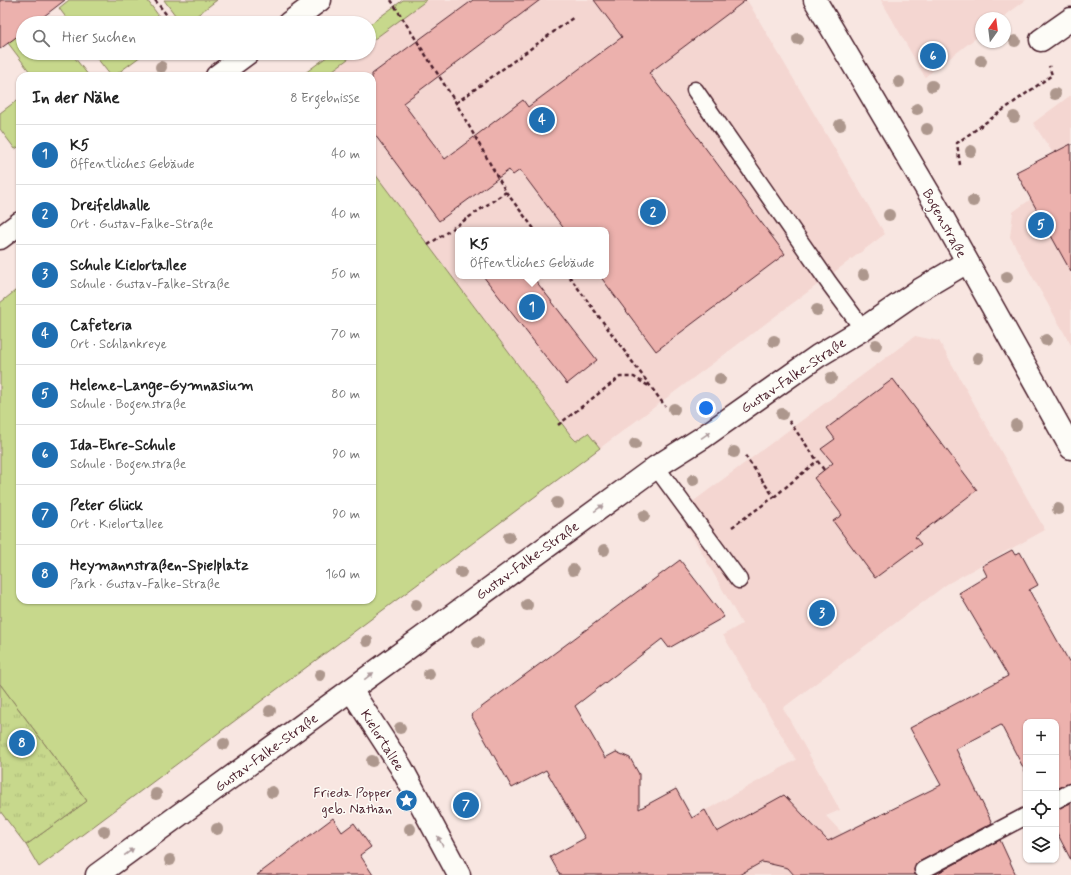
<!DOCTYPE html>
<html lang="de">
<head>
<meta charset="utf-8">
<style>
	:root { --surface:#fff; --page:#f6f6f6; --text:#222; --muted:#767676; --line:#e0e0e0; --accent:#1f6fb2 }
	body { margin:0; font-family:Mynerve,sans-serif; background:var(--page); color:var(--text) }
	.controls { position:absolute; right:12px; bottom:12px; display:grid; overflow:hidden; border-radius:8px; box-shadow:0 1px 3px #0004 }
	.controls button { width:36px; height:36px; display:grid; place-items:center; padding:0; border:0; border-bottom:1px solid var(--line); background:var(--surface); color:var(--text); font:20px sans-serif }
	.compass { position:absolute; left:975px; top:12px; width:36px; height:36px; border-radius:50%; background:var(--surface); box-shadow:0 1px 3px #0004; rotate:14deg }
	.you { position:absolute; left:706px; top:408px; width:14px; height:14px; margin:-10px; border:3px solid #fff; border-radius:50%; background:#1a73e8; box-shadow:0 0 0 6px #1a73e833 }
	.badge { display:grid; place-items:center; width:26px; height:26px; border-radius:50%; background:var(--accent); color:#fff; font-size:13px; font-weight:700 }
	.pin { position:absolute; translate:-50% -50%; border:2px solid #fff; box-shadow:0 1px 4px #0006 }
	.popup { position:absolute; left:455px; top:227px; width:154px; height:52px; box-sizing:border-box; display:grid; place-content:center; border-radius:8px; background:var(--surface); filter:drop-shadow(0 1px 3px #0005); font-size:13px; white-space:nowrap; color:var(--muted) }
	.popup b { font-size:15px; color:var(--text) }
	.popup::after { content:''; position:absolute; left:50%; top:100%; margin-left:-8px; border:8px solid transparent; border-top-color:var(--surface) }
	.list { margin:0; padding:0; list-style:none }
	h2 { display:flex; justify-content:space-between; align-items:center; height:52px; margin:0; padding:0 16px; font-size:17px }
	h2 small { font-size:13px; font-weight:400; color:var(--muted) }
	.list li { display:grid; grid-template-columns:26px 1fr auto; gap:12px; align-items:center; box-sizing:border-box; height:60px; padding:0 16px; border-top:1px solid var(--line) }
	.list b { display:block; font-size:15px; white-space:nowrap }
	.list p { margin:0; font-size:13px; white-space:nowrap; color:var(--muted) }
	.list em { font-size:13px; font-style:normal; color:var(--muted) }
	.icon { flex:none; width:22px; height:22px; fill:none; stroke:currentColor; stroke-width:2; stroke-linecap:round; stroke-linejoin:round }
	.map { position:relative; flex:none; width:1071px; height:875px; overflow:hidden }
	.search { position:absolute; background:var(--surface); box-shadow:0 1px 3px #0004; left:16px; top:16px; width:360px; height:44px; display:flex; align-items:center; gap:10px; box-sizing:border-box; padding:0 14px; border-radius:22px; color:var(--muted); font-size:15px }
	.panel { position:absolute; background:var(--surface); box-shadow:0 1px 3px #0004; left:16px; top:72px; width:360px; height:532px; border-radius:12px }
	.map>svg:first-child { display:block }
</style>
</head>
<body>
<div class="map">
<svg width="1071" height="875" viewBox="0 0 1071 875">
	<defs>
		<pattern id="park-tufts" width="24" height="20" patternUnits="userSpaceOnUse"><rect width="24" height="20" fill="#c7d88c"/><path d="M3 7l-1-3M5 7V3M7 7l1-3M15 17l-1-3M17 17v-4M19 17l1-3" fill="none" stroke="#acb979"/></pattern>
	</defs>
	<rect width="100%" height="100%" fill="#f8e6e1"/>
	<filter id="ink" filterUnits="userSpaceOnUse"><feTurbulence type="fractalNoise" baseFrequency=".025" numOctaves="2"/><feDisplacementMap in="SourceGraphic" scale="8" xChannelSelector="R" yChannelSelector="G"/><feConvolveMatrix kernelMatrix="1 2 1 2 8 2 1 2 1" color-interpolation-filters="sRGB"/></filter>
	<g filter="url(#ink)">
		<path fill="#f4d6d1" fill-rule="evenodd" d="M427 0H747L885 234 600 448 588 433 576 441 372 170V76H325L356 53H369V43ZM458 230H606V276H458Z
			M881 0H1026L1002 18H981V34L925 77Z
			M1071 95V345L1010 237 1013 212 1031 199 1016 172 1053 153 1033 123Z
			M915 336 939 341 1045 530 947 584 783 708 840 810 826 816 882 875H589L796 760 723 635 742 624 679 512Z"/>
		<path fill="#c7d88c" stroke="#887c5c" d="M69 0H147L164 23H70L59 8Z
			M164 0H217L187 23H181Z
			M403 0H427L369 43V25Z
			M23 32V53H71L89 76H33L8 43Z
			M93 53H145L114 76H111Z
			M332 53H356L325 76H301Z
			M20 98V146L15 149 0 129V113Z
			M372 170 572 437 576 441 588 433 600 448 39 867 26 845 87 801 0 684V303L20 287V600H372Z"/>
		<path fill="url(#park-tufts)" stroke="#887c5c" d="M0 684 87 801 26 845 0 811Z"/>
		<path fill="#ecb1ad" stroke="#4a1f2b" d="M0 0H65L35 23H23V32L0 49Z
			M473 0H540L403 103 445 159 523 100 528 107 622 37 594 0H746L649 73 785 254 656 351 600 276H606V230H565L520 170 513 175 509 170 439 221 372 131V74Z
			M1071 144V272L1016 172Z
			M483 276H532L597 360 567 384Z
			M893 379 977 490 915 537 921 544 875 578 833 521 842 515 814 478 833 463 821 449 835 439 827 428Z
			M1012 550 1015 555 1020 552 1038 585 1029 590 1071 665V783L1056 789V722H1026V773L1001 725 956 749 992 823 919 862 914 869 915 875H794L788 868 762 862 739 875H560L550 857 585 838 546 770 512 788 471 715 680 560 724 617 669 648 662 639 575 706 605 758 616 752 630 758 639 774V809L676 789 692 818 705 810 717 832 784 795 828 841 941 785 910 728 1008 676 959 593 987 576 982 566Z
			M1071 803V860L1056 831V809Z
			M333 818 342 832 354 823 371 847 360 855 373 875H257Z
			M1000 840 1016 875H934Z"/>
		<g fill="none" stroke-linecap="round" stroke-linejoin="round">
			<defs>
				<path id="service" d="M695 90 829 283 863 329
					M656 467 739 580
					M1056 800 1071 792
					M923 870 1026 816"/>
				<path id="minor" d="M1041 40 1071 19
					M351 690 401 767 459 875
					M97 875 656 467 702 438 818 356 863 329 918 291 967 262"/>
				<path id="tertiary" d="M815 0 933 200 1071 448
					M289 23 320 0
					M217 76 248 53
					M0 238 20 223"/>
			</defs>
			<use href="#service" stroke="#4a1f2b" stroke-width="19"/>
			<use href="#minor" stroke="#4a1f2b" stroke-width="25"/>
			<use href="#tertiary" stroke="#4a1f2b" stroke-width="25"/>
			<path stroke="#4a1f2b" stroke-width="2.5" stroke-dasharray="4 3" stroke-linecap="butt" d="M155 0 173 23
				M391 0 456 103 506 192 535 230
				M456 103 574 17
				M960 165 957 143 1052 75 1049 66
				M428 245 506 192
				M569 276 665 406
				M789 421 824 470
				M558 425 620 377H634L650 387
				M774 497 817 461
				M732 527 774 497 744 454"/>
			<use href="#service" stroke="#fdfcf7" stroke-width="16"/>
			<use href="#minor" stroke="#fdfcf7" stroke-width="22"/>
			<use href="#tertiary" stroke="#fdfcf7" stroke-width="22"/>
		</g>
		<g fill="#ad978d">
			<circle cx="798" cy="39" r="6"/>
			<circle cx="1015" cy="41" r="6"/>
			<circle cx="981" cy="61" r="6"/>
			<circle cx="161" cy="67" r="6"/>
			<circle cx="899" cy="82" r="6"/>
			<circle cx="932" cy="86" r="6"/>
			<circle cx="1055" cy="94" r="6"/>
			<circle cx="917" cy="109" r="6"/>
			<circle cx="1014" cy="117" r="6"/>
			<circle cx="840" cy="125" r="6"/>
			<circle cx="927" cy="129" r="6"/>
			<circle cx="971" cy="151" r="6"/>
			<circle cx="973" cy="201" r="6"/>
			<circle cx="889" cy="215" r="6"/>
			<circle cx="864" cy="275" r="6"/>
			<circle cx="1007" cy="277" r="6"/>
			<circle cx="817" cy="310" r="6"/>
			<circle cx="1046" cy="340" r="6"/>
			<circle cx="774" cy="341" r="6"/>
			<circle cx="876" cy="345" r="6"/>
			<circle cx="978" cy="358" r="6"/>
			<circle cx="831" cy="378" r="6"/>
			<circle cx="720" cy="379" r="6"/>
			<circle cx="674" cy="409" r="6"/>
			<circle cx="782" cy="414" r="6"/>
			<circle cx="1016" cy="425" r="6"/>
			<circle cx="635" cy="444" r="6"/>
			<circle cx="734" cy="452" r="6"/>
			<circle cx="693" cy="480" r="6"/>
			<circle cx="557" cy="503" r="6"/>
			<circle cx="1058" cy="509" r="6"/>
			<circle cx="644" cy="516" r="6"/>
			<circle cx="509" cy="537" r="6"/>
			<circle cx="604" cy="550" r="6"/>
			<circle cx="573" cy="570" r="6"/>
			<circle cx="461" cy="572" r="6"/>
			<circle cx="416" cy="605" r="6"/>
			<circle cx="527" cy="605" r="6"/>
			<circle cx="367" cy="641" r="6"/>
			<circle cx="478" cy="642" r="6"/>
			<circle cx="429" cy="674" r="6"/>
			<circle cx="320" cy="675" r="6"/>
			<circle cx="270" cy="711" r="6"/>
			<circle cx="400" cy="728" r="6"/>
			<circle cx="224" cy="744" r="6"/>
			<circle cx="372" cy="761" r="6"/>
			<circle cx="272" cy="792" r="6"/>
			<circle cx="156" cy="794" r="6"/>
			<circle cx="463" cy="807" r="6"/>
			<circle cx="217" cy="829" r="6"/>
			<circle cx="410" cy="829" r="6"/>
			<circle cx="104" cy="831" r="6"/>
			<circle cx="170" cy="860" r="6"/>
		</g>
		<defs><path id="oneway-solid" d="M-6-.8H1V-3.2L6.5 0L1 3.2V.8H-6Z"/></defs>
		<g fill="#ac999b">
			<use href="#oneway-solid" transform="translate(706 435) rotate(-34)"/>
			<use href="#oneway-solid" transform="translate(599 508) rotate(-36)"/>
			<use href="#oneway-solid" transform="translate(369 676) rotate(-37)"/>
			<use href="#oneway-solid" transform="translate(440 841) rotate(-118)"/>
			<use href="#oneway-solid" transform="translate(129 852) rotate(-36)"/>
		</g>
	</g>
	<defs>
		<symbol id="sight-disc" viewBox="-11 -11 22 22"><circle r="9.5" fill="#1f6fb2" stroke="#fdfcf7"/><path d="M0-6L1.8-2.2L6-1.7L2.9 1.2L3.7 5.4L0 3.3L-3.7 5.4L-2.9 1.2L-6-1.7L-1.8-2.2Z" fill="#fff"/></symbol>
	</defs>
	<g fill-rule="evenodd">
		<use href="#sight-disc" x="394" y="788" width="25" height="25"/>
	</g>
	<g text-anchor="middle" stroke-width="3" stroke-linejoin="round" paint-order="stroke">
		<g font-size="14" fill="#4a1f2b" stroke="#fdfcf7">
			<text transform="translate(945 223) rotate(61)" y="5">Bogenstraße</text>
			<text transform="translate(793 375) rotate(-34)" y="5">Gustav-Falke-Straße</text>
			<text transform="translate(527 560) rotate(-36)" y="5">Gustav-Falke-Straße</text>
			<text transform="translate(383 740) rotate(58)" y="5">Kielortallee</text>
			<text transform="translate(266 752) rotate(-36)" y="5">Gustav-Falke-Straße</text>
		</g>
		<g font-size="14" fill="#4a1f2b" stroke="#fdfcf7" text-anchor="end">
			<text x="392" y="797">Frieda Popper<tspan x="392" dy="16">geb. Nathan</tspan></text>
		</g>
	</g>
</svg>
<div class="controls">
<button>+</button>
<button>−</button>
<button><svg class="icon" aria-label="locate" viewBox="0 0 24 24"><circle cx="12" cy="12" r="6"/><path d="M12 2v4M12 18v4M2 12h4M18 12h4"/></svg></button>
<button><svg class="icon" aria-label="layers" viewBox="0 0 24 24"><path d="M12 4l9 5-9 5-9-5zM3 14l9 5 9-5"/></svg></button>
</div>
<svg class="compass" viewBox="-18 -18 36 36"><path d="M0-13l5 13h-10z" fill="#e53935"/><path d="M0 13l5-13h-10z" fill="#767676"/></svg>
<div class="you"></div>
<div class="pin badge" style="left:532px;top:307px">1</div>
<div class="popup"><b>K5</b>Öffentliches Gebäude</div>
<div class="pin badge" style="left:653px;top:212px">2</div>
<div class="pin badge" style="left:822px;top:613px">3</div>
<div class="pin badge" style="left:542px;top:120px">4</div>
<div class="pin badge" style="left:1041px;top:225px">5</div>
<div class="pin badge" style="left:933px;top:56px">6</div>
<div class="pin badge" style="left:466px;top:805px">7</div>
<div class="pin badge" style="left:22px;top:743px">8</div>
<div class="search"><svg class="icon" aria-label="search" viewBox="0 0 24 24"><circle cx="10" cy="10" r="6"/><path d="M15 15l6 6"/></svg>Hier suchen</div>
<section class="panel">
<h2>In der Nähe<small>8 Ergebnisse</small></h2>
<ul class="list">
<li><span class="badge">1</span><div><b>K5</b><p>Öffentliches Gebäude</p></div><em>40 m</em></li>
<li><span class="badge">2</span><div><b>Dreifeldhalle</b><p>Ort · Gustav-Falke-Straße</p></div><em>40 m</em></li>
<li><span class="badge">3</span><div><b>Schule Kielortallee</b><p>Schule · Gustav-Falke-Straße</p></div><em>50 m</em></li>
<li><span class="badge">4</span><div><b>Cafeteria</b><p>Ort · Schlankreye</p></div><em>70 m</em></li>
<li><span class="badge">5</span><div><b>Helene-Lange-Gymnasium</b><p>Schule · Bogenstraße</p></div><em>80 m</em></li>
<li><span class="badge">6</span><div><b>Ida-Ehre-Schule</b><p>Schule · Bogenstraße</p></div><em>90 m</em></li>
<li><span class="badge">7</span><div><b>Peter Glück</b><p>Ort · Kielortallee</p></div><em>90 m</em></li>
<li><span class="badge">8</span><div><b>Heymannstraßen-Spielplatz</b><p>Park · Gustav-Falke-Straße</p></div><em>160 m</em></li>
</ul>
</section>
</div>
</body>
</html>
